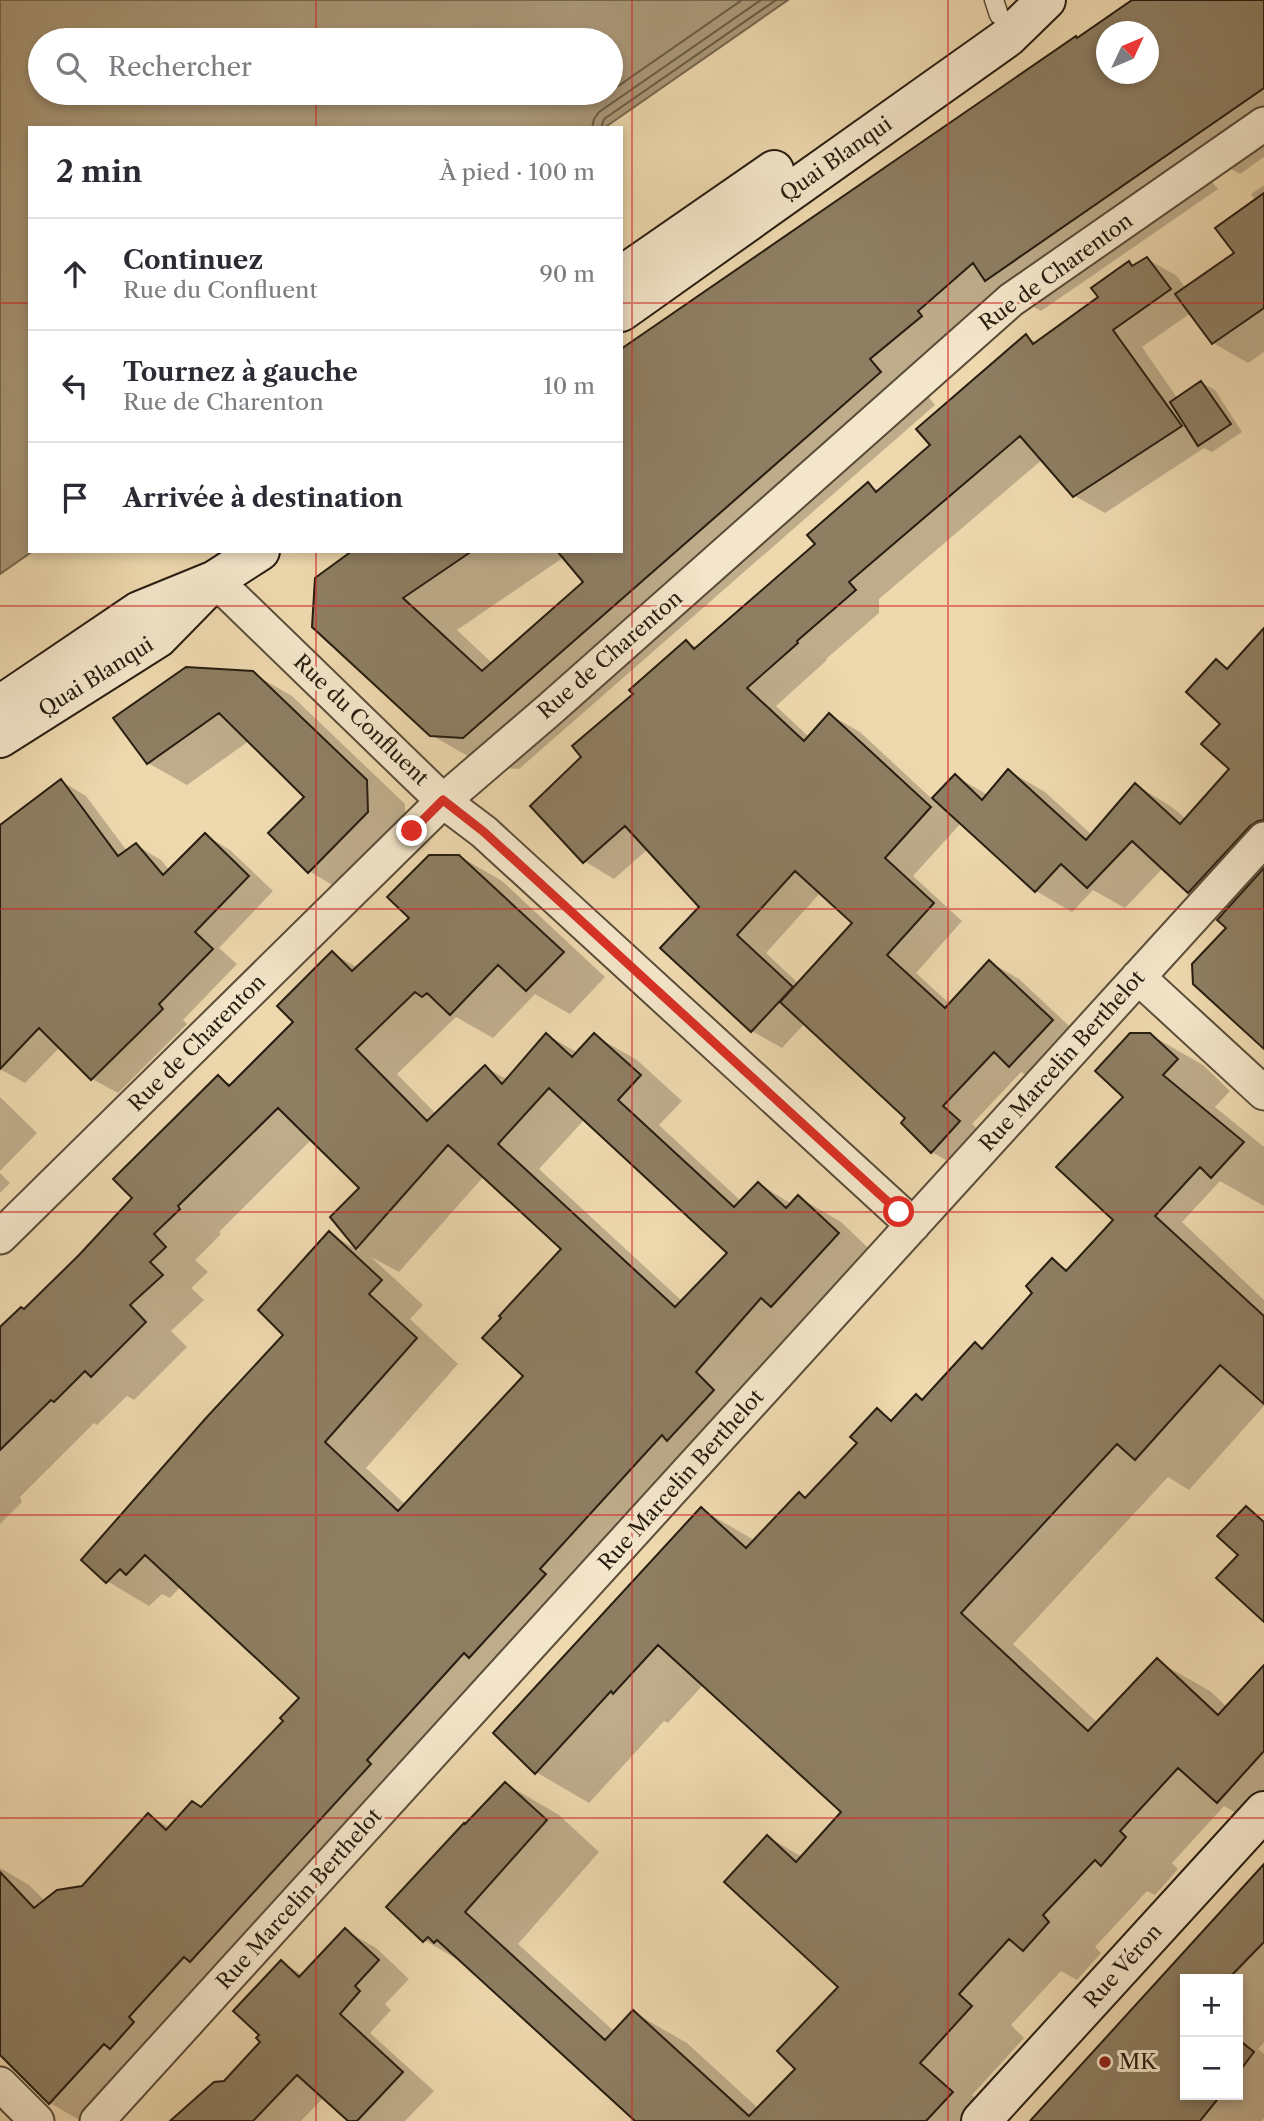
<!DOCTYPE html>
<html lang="fr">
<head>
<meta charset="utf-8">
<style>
	:root { --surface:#fff; --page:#f7f7f7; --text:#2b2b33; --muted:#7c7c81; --line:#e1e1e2 }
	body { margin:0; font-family:"Libre Caslon Text",serif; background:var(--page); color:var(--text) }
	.controls { position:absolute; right:21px; bottom:21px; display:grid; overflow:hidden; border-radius:0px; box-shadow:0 4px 10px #0003 }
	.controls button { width:63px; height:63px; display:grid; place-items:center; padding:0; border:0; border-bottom:2px solid var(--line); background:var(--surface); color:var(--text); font:35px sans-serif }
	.compass { position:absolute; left:1096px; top:21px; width:63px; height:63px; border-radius:50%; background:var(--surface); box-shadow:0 4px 10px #0003; rotate:46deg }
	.stop { position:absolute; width:21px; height:21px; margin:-16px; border:5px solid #d93025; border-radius:50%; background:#fff }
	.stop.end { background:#d93025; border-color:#fff; box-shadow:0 2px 7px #0008 }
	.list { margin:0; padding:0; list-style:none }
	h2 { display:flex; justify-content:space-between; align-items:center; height:91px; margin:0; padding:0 28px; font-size:30px }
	h2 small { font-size:23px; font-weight:400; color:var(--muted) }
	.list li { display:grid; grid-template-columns:46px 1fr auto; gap:21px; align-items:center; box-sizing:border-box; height:112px; padding:0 28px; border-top:2px solid var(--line) }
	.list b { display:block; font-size:26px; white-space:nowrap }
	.list p { margin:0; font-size:23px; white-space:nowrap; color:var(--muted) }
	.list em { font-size:23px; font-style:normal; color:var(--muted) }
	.icon { flex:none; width:38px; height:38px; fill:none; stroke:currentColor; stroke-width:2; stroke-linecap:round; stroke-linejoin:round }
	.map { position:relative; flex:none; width:1264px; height:2121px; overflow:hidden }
	.search { position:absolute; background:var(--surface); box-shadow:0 4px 10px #0003; left:28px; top:28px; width:595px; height:77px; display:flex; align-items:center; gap:18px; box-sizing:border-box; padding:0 24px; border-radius:38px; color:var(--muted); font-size:26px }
	.panel { position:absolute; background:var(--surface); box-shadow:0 4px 10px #0003; left:28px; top:126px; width:595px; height:427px; border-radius:0px }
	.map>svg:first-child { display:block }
</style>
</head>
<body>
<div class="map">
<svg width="1264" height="2121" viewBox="0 0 1264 2121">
	<rect width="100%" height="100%" fill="#eed8ae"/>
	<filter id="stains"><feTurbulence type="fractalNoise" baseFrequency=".00286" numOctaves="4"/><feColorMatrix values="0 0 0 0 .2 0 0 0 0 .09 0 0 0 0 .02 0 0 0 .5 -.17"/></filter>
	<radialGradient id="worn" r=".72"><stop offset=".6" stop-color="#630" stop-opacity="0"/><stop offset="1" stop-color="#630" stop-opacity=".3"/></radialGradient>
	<path fill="#aa9878" stroke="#76674e" stroke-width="2" fill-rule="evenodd" d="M0 0H788L604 128H30V551H33L0 574ZM40 40H611V93H40Z"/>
	<path fill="#0003" fill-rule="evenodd" d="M1136 0H1264V157L1240 174 1223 165 1209 178 1218 189 1041 311 1022 300 924 391 935 405 519 769 487 767 431 735 356 551H621L1079 39ZM1106 32H1148V74H1106ZM564 557 585 582 492 663 457 630Z
		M1264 185V215L1251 194Z
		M1147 259 1177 276 1186 289 1264 272V352L1248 363 1213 343 1191 313 1142 347 1178 399 1202 383 1215 390 1242 432 1212 452 1204 448 1105 513 1075 496 1043 459 879 599V613L826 659 827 660 776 706 810 738 830 715 860 732 933 800 955 776 988 795 1009 771 1045 792 1092 835 1136 785 1172 807 1186 819 1232 769 1223 724 1216 661 1229 669 1264 648V1046L1225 913 1189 892 1163 868 1125 908 1093 890 1072 912 1036 891 961 823 913 876 962 921 916 973 950 1004 990 962 1019 979 1082 1038 1040 1083 1021 1072 972 1124 989 1139 961 1169 932 1152 908 1118 805 1023 782 1048 752 1031 701 907 648 849 614 879 584 861V757L635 694 687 642 698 648 817 545 868 484 879 491 932 445 1026 337 1038 343 1100 298 1129 263 1135 267ZM821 892 855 923 799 984 766 953Z
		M252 673 292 696 405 804 406 834 347 894 309 871 306 797 249 741 187 785 148 763Z
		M61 781 86 796 127 851 136 845 161 860 170 871 205 835 230 850 273 891 219 948 237 964 183 1020 187 1024 118 1093 92 1079 60 1047 25 1083 0 1069V827Z
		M459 856 502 881 605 977 570 1014 535 994 493 1038 456 1017 397 1074 436 1114 485 1067 508 1080 547 1035 578 1053 595 1036 637 1060 682 1101 659 1125 742 1202 759 1184 792 1204 798 1197 841 1222 880 1259 81 2121 50 2103 0 2052V1868L29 1885 45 1901 83 1888 148 1815 171 1828 202 1809 285 1721 302 1698 181 1586 170 1598 162 1594 149 1606 107 1581 286 1335 330 1234 360 1251 332 1217 361 1188 312 1139 219 1232 221 1234 195 1260 208 1272 191 1288 204 1300 171 1331 187 1347 134 1400 127 1396 97 1425 94 1423 20 1497 22 1502 0 1524V1330L25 1311 135 1198 218 1077 232 1085 296 1022 332 953 358 968 411 918ZM585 1119 729 1253 683 1302 539 1169ZM484 1176 563 1249 526 1376 406 1505 366 1468 458 1364 410 1319 423 1305 371 1257 399 1272Z
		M1149 1034 1203 1065 1230 1091 1215 1107 1264 1147V1206L1220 1181 1182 1222 1264 1300V1406L1189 1490 1168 1477 1013 1644 1098 1723 1157 1661 1210 1691 1227 1707 1264 1668V1829L1224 1806 1172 1863 1178 1869 1155 1895 1147 1891 1095 1947 1101 1953 1077 1980 1061 1971 1011 2025 1024 2038 972 2095 1001 2121H637L467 1965 424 1940 466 1826 506 1784 559 1815 599 1852 518 1944 615 2032 633 2012 687 2043 759 2109 797 2069 840 1987 768 1837 802 1857 844 1812 704 1684 668 1723 664 1721 589 1803 536 1772 701 1509 754 1540 799 1494 807 1499 859 1443 877 1411 894 1421 916 1396 924 1400 976 1344 984 1349 1035 1293 1053 1261 1069 1270 1116 1220 1125 1097Z
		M0 1097 37 1133 0 1171Z
		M0 1173 10 1183 0 1193Z
		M1264 1868V2042L1258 2049 1264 2054V2118L1261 2121H1033ZM1185 1979H1238V2095H1185Z
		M345 1930 376 1948 409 1979 385 2004 391 2010 370 2033 434 2091 405 2121H350L324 2097 301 2121H173L225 2083 262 2041 281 1962 303 1975Z"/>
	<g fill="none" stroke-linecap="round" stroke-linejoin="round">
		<path stroke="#685a44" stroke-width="2" d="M611 91 742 0
			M592 128 594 119 599 112 761 0
			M601 128 604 119 776 0"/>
	</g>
	<path fill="#8e7e62" stroke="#271d10" stroke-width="2" fill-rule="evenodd" d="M1132 0H1264V88L985 281 973 263 918 311 922 316 870 359 881 372 463 738 430 736 312 627 315 578 352 551H472L403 598 482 671 583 582 557 551H621V349L1076 36 1077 38ZM1107 32H1149V74H1107Z
		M1264 193V308L1212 344 1175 294 1234 253 1215 228Z
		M1147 257 1171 289 1113 330 1182 426 1073 497 1020 436 849 582 856 590 797 641 798 643 747 688 804 741 829 713 931 807 885 858 934 903 887 955 945 1008 989 960 1053 1020 1009 1067 994 1052 943 1106 960 1121 931 1153 901 1123 905 1118 780 1002 852 923 795 871 737 935 793 987 751 1032 660 948 699 907 625 826 583 863 530 806 581 757 572 746 633 694 629 690 686 640 694 649 815 544 807 535 868 482 876 492 930 445 916 429 1026 334 1033 344 1098 297 1091 288 1129 261 1132 266Z
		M1201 381 1231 424 1198 446 1170 402Z
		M1264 628V820L1258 821 1250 826 1188 893 1132 841 1087 888 1061 864 1035 892 932 798 955 774 982 800 1008 769 1086 840 1135 783 1180 824 1229 769 1201 744 1220 724 1186 692 1216 659 1227 669Z
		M186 667 253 671 367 780 368 812 308 873 268 833 304 797 219 713 147 764 113 718Z
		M61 779 118 856 136 843 163 875 205 833 249 876 195 932 213 949 159 1004 163 1009 91 1080 39 1028 0 1069V825Z
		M429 855H459L564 952 526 991 498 965 450 1015 427 993 422 997 415 992 356 1049 427 1121 485 1065 502 1084 546 1033 572 1057 594 1033 641 1075 618 1100 734 1207 758 1182 786 1208 798 1195 839 1233 771 1307 761 1298 696 1372 714 1390 667 1441 662 1435 540 1569 546 1574 469 1658 464 1653 367 1760 371 1764 190 1962 184 1957 160 1983 129 2017 134 2022 110 2049 104 2044 49 2104 0 2055V1872L34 1908 57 1890 82 1886 148 1813 166 1830 192 1801 201 1807 283 1721 280 1718 299 1698 145 1555 126 1575 120 1569 106 1583 81 1560 206 1418 283 1335 258 1310 329 1231 382 1280 369 1294 417 1338 325 1442 398 1511 523 1376 482 1338 501 1318 499 1316 561 1249 448 1145 356 1249 330 1217 359 1188 278 1108 178 1206 180 1209 154 1234 166 1247 150 1262 163 1275 130 1305 146 1322 91 1377 85 1371 54 1402 51 1400 0 1450V1327L21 1307 24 1309 79 1255 132 1198 113 1179 218 1075 229 1086 293 1022 277 1006 332 951 352 971 409 918 387 897ZM549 1088 727 1253 675 1307 498 1144Z
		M1264 868V1049L1193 984 1192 964 1226 928 1217 920Z
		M1130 1033H1150L1178 1059 1163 1075 1244 1142 1211 1178 1200 1167 1155 1216 1264 1316V1404L1220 1365 1135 1460 1117 1444 961 1613 1088 1731 1157 1658 1218 1715 1264 1665V1751L1217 1803 1178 1768 1120 1831 1126 1837 1101 1866 1095 1860 1043 1915 1049 1922 1023 1951 1009 1939 959 1994 972 2006 920 2063 953 2092 926 2121H635L437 1940 434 1943 428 1937 423 1942 386 1907 464 1823 465 1824 505 1782 547 1820 465 1912 605 2040 633 2010 749 2116 795 2069 777 2051 838 1987 724 1882 767 1835 796 1862 841 1812 658 1645 613 1694 611 1691 535 1774 493 1733 701 1507 746 1548 799 1492 805 1498 857 1443 850 1437 877 1408 891 1421 916 1394 922 1400 975 1342 982 1349 1032 1293 1026 1286 1052 1258 1066 1271 1113 1220 1056 1167 1123 1097 1095 1071Z
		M1246 1506 1264 1522V1622L1216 1578 1238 1555 1217 1536Z
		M1264 1864V1942L1228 1979H1185V2095H1221L1200 2121H1030Z
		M345 1928 379 1960 355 1986 360 1991 340 2014 403 2072 357 2121H348L297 2075 253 2121H170L214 2082 224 2081 260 2042 256 2038 259 2035 233 2011 281 1960 299 1977Z
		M1238 2039 1254 2052 1238 2073Z"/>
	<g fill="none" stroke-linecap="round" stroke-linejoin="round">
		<defs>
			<path id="lane" d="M994 0 999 15"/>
			<path id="street" d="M215 580 443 801 484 832 913 1225
				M1138 977 1264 1093
				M0 1237 443 801 549 710 1011 300 1264 124
				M0 2084 37 2121
				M97 2121 1264 839"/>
			<path id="secondary" d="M621 276 774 170
				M621 312 1008 37 1046 0
				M0 705 139 611 215 580 260 551
				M0 738 158 638 204 591
				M981 2121 1264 1811"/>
		</defs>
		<use href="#lane" stroke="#594c38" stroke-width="21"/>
		<use href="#street" stroke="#594c38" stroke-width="37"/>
		<use href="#secondary" stroke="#271d10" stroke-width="42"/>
		<use href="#lane" stroke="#f4e6ca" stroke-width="18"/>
		<use href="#street" stroke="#f4e6ca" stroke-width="33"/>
		<use href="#secondary" stroke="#f4e6ca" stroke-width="38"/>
	</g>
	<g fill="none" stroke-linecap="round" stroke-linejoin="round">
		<path stroke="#d93025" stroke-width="9" d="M412 831 443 800 484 832 899 1212"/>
	</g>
	<path fill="none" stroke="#d62828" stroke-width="2" stroke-opacity="0.55" d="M316 0V40M632 0V2121M948 0V2121M316 93V128M0 303H30M621 303H1264M316 551V2121M0 606H1264M0 909H1264M0 1212H1264M0 1515H1264M0 1818H1264"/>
	<circle fill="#8f2418" stroke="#f4e6ca" stroke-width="2.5" cx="1105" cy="2062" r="7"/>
	<g text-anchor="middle" stroke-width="6" stroke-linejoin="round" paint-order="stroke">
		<g font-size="21" fill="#271d10" stroke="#f4e6ca">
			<text transform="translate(836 159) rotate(-35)" y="7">Quai Blanqui</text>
			<text transform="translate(1056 272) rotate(-36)" y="7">Rue de Charenton</text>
			<text transform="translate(610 655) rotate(-41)" y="7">Rue de Charenton</text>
			<text transform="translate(96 677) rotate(-32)" y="7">Quai Blanqui</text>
			<text transform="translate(361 720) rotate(44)" y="7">Rue du Confluent</text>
			<text transform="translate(197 1043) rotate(-45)" y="7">Rue de Charenton</text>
			<text transform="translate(1062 1061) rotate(-48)" y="7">Rue Marcelin Berthelot</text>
			<text transform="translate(681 1480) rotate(-48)" y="7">Rue Marcelin Berthelot</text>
			<text transform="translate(299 1899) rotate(-48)" y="7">Rue Marcelin Berthelot</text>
			<text transform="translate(1123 1966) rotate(-48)" y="7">Rue Véron</text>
		</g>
		<g font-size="21" fill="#271d10" stroke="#f4e6ca" text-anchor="start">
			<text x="1119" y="2069">MK</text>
		</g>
	</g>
	<rect width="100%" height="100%" filter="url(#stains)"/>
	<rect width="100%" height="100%" fill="url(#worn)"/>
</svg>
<div class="controls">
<button>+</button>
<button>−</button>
</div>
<svg class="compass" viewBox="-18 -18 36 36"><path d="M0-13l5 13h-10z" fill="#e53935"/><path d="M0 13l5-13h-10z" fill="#7c7c81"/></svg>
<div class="stop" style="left:899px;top:1212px"></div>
<div class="stop end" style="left:412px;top:831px"></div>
<div class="search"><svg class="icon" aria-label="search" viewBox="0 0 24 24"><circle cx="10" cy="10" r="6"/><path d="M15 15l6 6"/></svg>Rechercher</div>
<section class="panel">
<h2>2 min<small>À pied · 100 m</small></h2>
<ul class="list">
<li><svg class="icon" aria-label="ahead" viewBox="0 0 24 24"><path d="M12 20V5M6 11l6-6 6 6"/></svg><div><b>Continuez</b><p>Rue du Confluent</p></div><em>90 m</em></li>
<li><svg class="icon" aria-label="left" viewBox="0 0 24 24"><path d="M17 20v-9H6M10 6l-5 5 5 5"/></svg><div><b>Tournez à gauche</b><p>Rue de Charenton</p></div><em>10 m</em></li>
<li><svg class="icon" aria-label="arrive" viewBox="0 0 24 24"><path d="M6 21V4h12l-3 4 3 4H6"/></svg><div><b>Arrivée à destination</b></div></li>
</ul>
</section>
</div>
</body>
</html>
